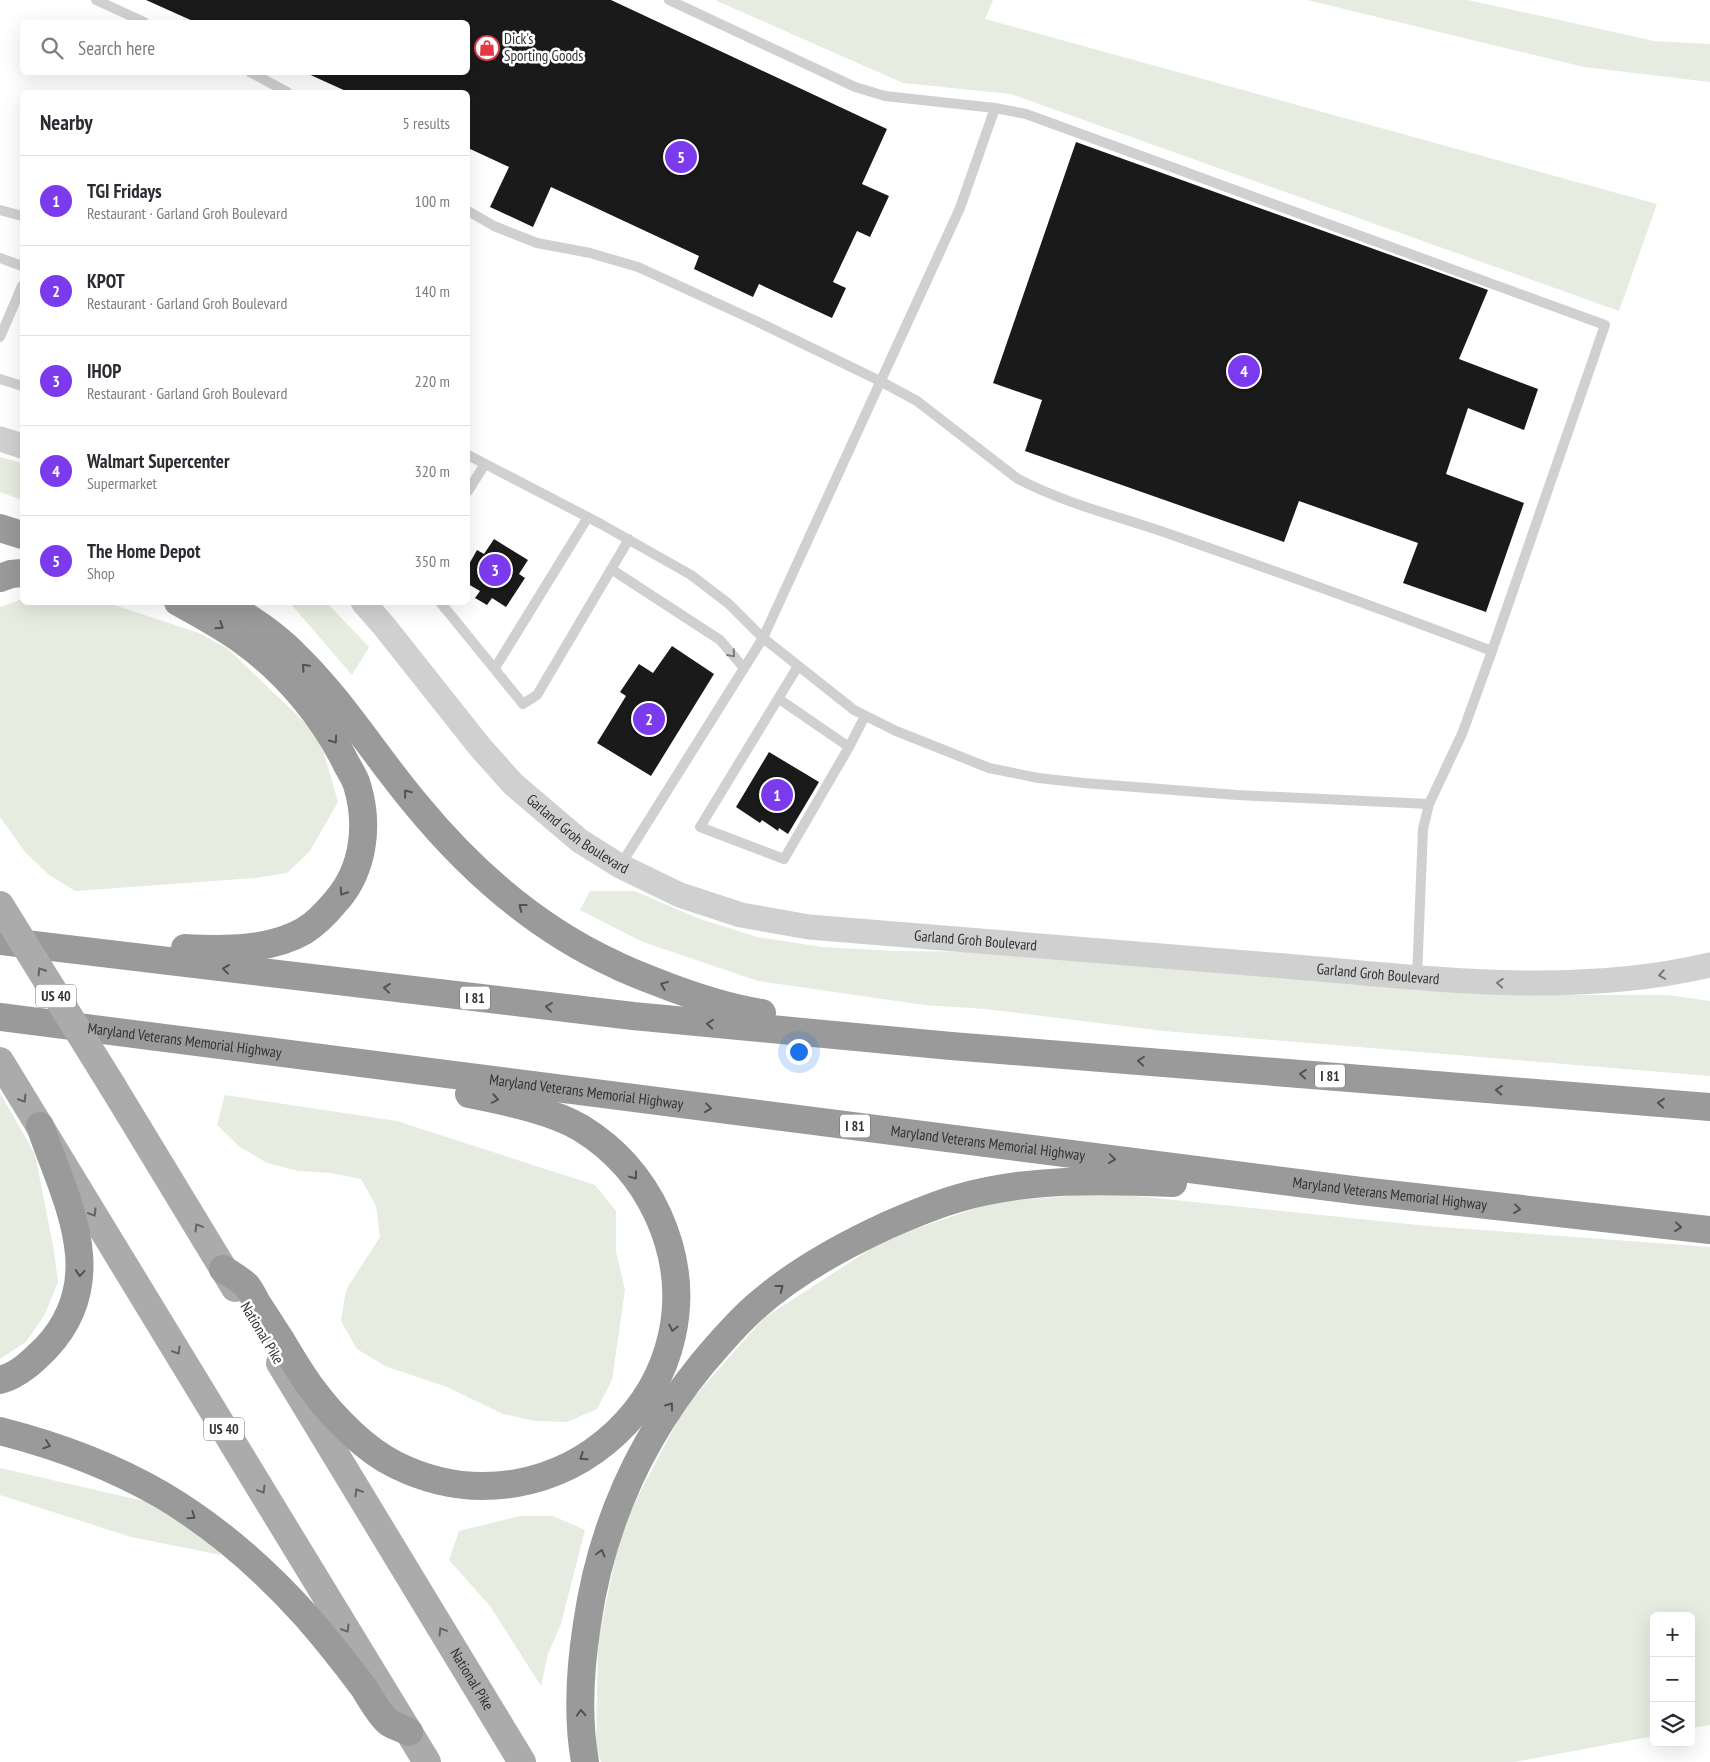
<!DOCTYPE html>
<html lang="en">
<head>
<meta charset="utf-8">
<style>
	:root { --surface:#fff; --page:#f7f7f7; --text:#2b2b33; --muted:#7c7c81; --line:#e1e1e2; --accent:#7c3aed }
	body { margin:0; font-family:"PT Sans Narrow",sans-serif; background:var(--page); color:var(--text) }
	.controls { position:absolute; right:15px; bottom:15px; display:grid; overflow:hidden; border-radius:8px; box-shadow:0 5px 20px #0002 }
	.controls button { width:45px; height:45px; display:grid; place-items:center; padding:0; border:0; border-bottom:1px solid var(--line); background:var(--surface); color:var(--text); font:25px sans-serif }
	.you { position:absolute; left:798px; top:1051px; width:18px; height:18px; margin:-12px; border:4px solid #fff; border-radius:50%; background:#1a73e8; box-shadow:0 0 0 8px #1a73e833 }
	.badge { display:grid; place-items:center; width:32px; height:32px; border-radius:50%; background:var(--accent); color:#fff; font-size:16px; font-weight:700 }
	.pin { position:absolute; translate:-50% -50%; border:2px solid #fff; box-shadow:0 1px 5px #0006 }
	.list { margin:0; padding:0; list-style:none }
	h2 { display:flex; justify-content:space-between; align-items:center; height:65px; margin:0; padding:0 20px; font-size:21px }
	h2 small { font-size:16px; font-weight:400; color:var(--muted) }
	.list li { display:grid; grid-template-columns:32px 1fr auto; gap:15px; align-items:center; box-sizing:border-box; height:90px; padding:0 20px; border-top:1px solid var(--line) }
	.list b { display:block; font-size:19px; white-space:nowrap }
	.list p { margin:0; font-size:16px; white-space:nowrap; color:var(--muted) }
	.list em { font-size:16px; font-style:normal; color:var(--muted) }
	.icon { flex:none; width:28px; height:28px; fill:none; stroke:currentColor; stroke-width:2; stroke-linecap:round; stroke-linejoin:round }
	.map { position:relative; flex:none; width:1710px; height:1762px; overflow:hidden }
	.search { position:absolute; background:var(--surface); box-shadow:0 5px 20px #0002; left:20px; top:20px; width:450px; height:55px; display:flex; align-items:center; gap:12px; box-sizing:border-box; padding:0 18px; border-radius:8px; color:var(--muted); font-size:19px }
	.panel { position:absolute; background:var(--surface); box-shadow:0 5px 20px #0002; left:20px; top:90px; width:450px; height:515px; border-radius:8px }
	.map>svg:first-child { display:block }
</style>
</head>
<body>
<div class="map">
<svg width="1710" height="1762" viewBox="0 0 1710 1762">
	<rect width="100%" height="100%" fill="#fff"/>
	<path fill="#e6ecdf" d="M715 0H993L985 19 1657 204 1619 311 1011 94 903 83Z
		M1307 0H1468L1654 41 1710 44V82L1584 67Z
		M0 457 22 463V500L0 492Z
		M22 599V602L108 603 199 633 228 649 319 736 338 802 310 851 287 873 255 878 75 891 48 874 25 852 0 817V607Z
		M290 603H327L369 647 352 675Z
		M590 891H635L697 918 757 937 822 947 894 951 992 952 1567 995H1668L1710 1001V1076L1164 1031 985 1009 924 1005 758 981 643 942 580 910Z
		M0 1093 35 1154 54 1251 58 1282 45 1314 26 1342 0 1359Z
		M225 1095 397 1121 595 1185 616 1211V1251L625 1290 612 1380 597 1409 567 1422 535 1421 503 1414 447 1387 385 1366 357 1349 341 1321 346 1290 380 1237 376 1206 361 1179 331 1173 298 1171 267 1163 240 1147 217 1125Z
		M1106 1193 1428 1226 1710 1247V1725L1691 1728V1616H1654V1736L1514 1762H601L596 1747 598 1642 622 1526 685 1407 764 1318 886 1239 994 1202Z
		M0 1468 170 1507 198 1522 221 1555 131 1537 0 1495Z
		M520 1516H553L585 1530 561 1624 548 1654 541 1686 490 1606 449 1560 459 1531Z"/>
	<path fill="#1a1a1a" d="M146 0H611L887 129 862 184 889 196 870 237 857 231 833 282 846 288 832 318 759 284 753 297 694 269 699 256 551 187 533 227 490 207 509 167 468 148V92H348L304 72H468V22H195Z
		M1076 142 1488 290 1459 359 1538 389 1524 430 1468 408 1446 474 1524 503 1486 612 1403 583 1418 543 1299 501 1284 542 1025 451 1042 400 993 383Z
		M494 539 528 560 519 574 525 578 506 607 492 598 487 605 475 598 480 591 468 584V566L477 550 484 554Z
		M672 646 714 674 651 776 597 743 626 696 620 692 639 664 653 673Z
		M769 752 819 782 788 834 779 828 778 831 762 820 760 823 736 807Z"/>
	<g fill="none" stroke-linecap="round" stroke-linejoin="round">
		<path stroke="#d0d0d0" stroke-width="10" d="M96 0 144 22
			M669 0 855 87 885 96 995 108 1026 114 1605 325 1492 651
			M250 72 287 92
			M0 210 22 216
			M468 211 494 226 537 243 590 253 638 267 756 321 880 381 917 401 1018 479C1068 505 1122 517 1175 536 1281 573 1387 611 1492 651L1462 734 1429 804 1423 829 1417 977
			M0 258 22 266
			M0 337 22 286
			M0 379 22 386
			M468 455 601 524 691 575 729 604 763 638 854 710 896 731 989 768 1038 778 1084 783 1237 795 1429 804
			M468 491 485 464
			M611 569 720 640 744 668
			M440 602 523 704 537 695 629 539
			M495 668 588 517
			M779 699 849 747 784 859 700 827 798 666
			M849 747 865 716
			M620 866 763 638 960 208 995 108"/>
		<g stroke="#d0d0d0" stroke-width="25">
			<path d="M0 439 22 446"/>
			<path id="s1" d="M363 602 384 626 480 747 513 784 580 841 620 866 680 895 741 915 809 927C968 940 1127 953 1285 966 1426 978 1570 998 1710 965"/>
		</g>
		<g stroke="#ababab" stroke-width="28">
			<path d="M0 1061 427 1762"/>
			<path d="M113 1087 235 1288"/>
			<path id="s2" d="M280 1363 522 1762"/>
		</g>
		<g stroke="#9a9a9a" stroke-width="28">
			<path d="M0 528 22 535"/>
			<path d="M0 578 11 574 22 573"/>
			<path d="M178 602C200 614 222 626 243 641 286 672 324 717 347 765 351 772 355 778 357 785 369 824 364 869 337 900 328 911 317 923 304 931 269 951 224 950 185 948"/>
			<path d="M224 602C249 618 273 633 294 654 340 698 374 754 415 803 469 869 537 929 616 965 628 971 641 976 654 981 689 995 724 1007 762 1013"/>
			<path d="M0 941 633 1016 951 1046 1710 1107"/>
			<path id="s3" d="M0 1017 1361 1191 1710 1230"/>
			<path d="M223 1269C231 1274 241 1280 247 1286 251 1291 254 1298 257 1303 265 1315 273 1328 281 1340 291 1357 301 1374 313 1390 333 1417 365 1450 396 1465 558 1545 734 1382 658 1215 641 1178 615 1149 581 1128 551 1110 503 1101 469 1094"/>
			<path d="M0 1380C19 1375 33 1361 46 1348 111 1279 66 1201 40 1126"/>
			<path d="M0 1431C55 1445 112 1466 162 1495 216 1527 265 1570 307 1617 327 1640 346 1664 364 1688 370 1698 380 1715 388 1722 394 1726 403 1729 409 1732"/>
			<path d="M585 1762C577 1717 580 1669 587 1624 601 1526 639 1441 702 1364 718 1345 735 1325 754 1308 793 1273 840 1247 888 1225 911 1215 934 1205 959 1198 1028 1178 1102 1180 1173 1183"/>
		</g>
		<path stroke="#ababab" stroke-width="28" d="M0 905 113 1087"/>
	</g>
	<defs><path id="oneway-chevron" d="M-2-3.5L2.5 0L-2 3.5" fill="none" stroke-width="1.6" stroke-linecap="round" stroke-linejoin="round" transform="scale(1.25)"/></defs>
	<g stroke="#525252">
		<use href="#oneway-chevron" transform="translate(220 626) rotate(33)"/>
		<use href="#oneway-chevron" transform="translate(305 667) rotate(-133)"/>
		<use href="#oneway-chevron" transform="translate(334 740) rotate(55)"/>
		<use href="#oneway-chevron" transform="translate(407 793) rotate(-128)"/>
		<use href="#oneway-chevron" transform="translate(343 892) rotate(123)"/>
		<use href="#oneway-chevron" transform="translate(522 907) rotate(-143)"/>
		<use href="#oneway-chevron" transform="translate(226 969) rotate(-173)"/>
		<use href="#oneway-chevron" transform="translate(664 985) rotate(-158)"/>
		<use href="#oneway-chevron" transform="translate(387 988) rotate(-173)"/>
		<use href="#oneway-chevron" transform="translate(549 1007) rotate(-173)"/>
		<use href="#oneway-chevron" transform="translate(710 1024) rotate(-175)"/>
		<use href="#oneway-chevron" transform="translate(1141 1061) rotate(-175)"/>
		<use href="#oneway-chevron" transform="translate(1303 1074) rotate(-175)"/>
		<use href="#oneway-chevron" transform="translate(1499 1090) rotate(-175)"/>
		<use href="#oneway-chevron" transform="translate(495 1099) rotate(11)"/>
		<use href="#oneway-chevron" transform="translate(1661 1103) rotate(-175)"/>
		<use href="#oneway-chevron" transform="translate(708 1108) rotate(7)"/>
		<use href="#oneway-chevron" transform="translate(1112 1159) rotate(7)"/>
		<use href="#oneway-chevron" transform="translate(634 1176) rotate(53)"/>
		<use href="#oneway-chevron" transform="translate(1517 1209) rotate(7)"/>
		<use href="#oneway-chevron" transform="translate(1678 1227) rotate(6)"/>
		<use href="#oneway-chevron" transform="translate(80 1273) rotate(95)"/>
		<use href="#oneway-chevron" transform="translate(780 1288) rotate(-37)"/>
		<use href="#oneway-chevron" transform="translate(673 1328) rotate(102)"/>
		<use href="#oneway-chevron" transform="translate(670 1406) rotate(-54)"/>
		<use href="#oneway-chevron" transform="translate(47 1445) rotate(19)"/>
		<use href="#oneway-chevron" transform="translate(583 1457) rotate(147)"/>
		<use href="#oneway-chevron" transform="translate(192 1516) rotate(34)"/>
		<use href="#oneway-chevron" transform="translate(601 1553) rotate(-75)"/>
		<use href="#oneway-chevron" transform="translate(581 1713) rotate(-93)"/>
	</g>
	<g stroke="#7a7a7a">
		<use href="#oneway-chevron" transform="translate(732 654) rotate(49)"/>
		<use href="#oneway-chevron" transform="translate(1662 975) rotate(171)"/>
		<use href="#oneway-chevron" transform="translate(1500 983) rotate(-176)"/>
	</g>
	<g stroke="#636363">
		<use href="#oneway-chevron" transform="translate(41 971) rotate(-122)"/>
		<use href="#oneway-chevron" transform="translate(23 1099) rotate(58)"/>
		<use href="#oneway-chevron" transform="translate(93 1213) rotate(59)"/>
		<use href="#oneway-chevron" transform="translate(198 1227) rotate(-121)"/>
		<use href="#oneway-chevron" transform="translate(177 1351) rotate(59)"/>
		<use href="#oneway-chevron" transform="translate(262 1490) rotate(59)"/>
		<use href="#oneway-chevron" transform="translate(358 1492) rotate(-121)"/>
		<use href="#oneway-chevron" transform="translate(346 1629) rotate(59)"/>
		<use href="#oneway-chevron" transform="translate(442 1631) rotate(-121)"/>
	</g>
	<defs>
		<symbol id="shop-ring" viewBox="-11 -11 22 22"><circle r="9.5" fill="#fff" stroke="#e63946" stroke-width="1.5"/><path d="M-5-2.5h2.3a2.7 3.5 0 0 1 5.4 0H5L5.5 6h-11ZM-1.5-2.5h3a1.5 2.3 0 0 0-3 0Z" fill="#e63946"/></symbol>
	</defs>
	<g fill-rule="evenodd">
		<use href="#shop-ring" x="473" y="34" width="28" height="28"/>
	</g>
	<g text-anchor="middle" stroke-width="5" stroke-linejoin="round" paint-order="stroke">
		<g fill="#fff" stroke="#707070" stroke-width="1">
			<rect x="36" y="984.5" width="40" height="23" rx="4"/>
			<rect x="460" y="986.5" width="30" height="23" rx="4"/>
			<rect x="1315" y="1064.5" width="30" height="23" rx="4"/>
			<rect x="840" y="1114.5" width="30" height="23" rx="4"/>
			<rect x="204" y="1417.5" width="40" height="23" rx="4"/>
		</g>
		<g font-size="14" font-weight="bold" fill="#333">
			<text x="56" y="1001">US 40</text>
			<text x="475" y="1003">I 81</text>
			<text x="1330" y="1081">I 81</text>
			<text x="855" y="1131">I 81</text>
			<text x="224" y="1434">US 40</text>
		</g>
		<g font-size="15" fill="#333" stroke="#fff" text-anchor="start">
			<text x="504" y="44">Dick's<tspan x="504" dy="17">Sporting Goods</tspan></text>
		</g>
		<g font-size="15" fill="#333" stroke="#fff">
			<text dy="5" stroke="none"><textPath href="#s1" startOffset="318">Garland Groh Boulevard</textPath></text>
			<text dy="5" stroke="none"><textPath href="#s1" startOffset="738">Garland Groh Boulevard</textPath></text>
			<text dy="5" stroke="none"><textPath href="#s1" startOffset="1142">Garland Groh Boulevard</textPath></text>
			<text dy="5" stroke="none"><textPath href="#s3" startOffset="186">Maryland Veterans Memorial Highway</textPath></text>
			<text dy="5" stroke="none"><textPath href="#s3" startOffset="591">Maryland Veterans Memorial Highway</textPath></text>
			<text dy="5" stroke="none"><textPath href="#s3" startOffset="996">Maryland Veterans Memorial Highway</textPath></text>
			<text dy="5" stroke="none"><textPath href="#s3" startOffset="1401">Maryland Veterans Memorial Highway</textPath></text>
			<text transform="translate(262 1333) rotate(59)" y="5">National Pike</text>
			<text dy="5" stroke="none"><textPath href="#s2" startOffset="370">National Pike</textPath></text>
		</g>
	</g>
</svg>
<div class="controls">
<button>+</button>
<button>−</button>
<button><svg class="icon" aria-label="layers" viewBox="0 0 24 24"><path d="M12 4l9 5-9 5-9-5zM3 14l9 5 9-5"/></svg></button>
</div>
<div class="you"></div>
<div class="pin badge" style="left:777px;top:795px">1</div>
<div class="pin badge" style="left:649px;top:719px">2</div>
<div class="pin badge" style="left:495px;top:570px">3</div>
<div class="pin badge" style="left:1244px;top:371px">4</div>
<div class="pin badge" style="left:681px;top:157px">5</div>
<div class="search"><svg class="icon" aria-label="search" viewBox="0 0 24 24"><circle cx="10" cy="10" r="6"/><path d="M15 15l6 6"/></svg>Search here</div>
<section class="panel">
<h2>Nearby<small>5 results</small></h2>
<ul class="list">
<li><span class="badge">1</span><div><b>TGI Fridays</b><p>Restaurant · Garland Groh Boulevard</p></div><em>100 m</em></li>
<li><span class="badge">2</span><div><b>KPOT</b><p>Restaurant · Garland Groh Boulevard</p></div><em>140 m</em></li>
<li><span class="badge">3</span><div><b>IHOP</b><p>Restaurant · Garland Groh Boulevard</p></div><em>220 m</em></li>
<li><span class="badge">4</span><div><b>Walmart Supercenter</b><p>Supermarket</p></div><em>320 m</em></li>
<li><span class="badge">5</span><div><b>The Home Depot</b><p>Shop</p></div><em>350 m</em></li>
</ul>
</section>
</div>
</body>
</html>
